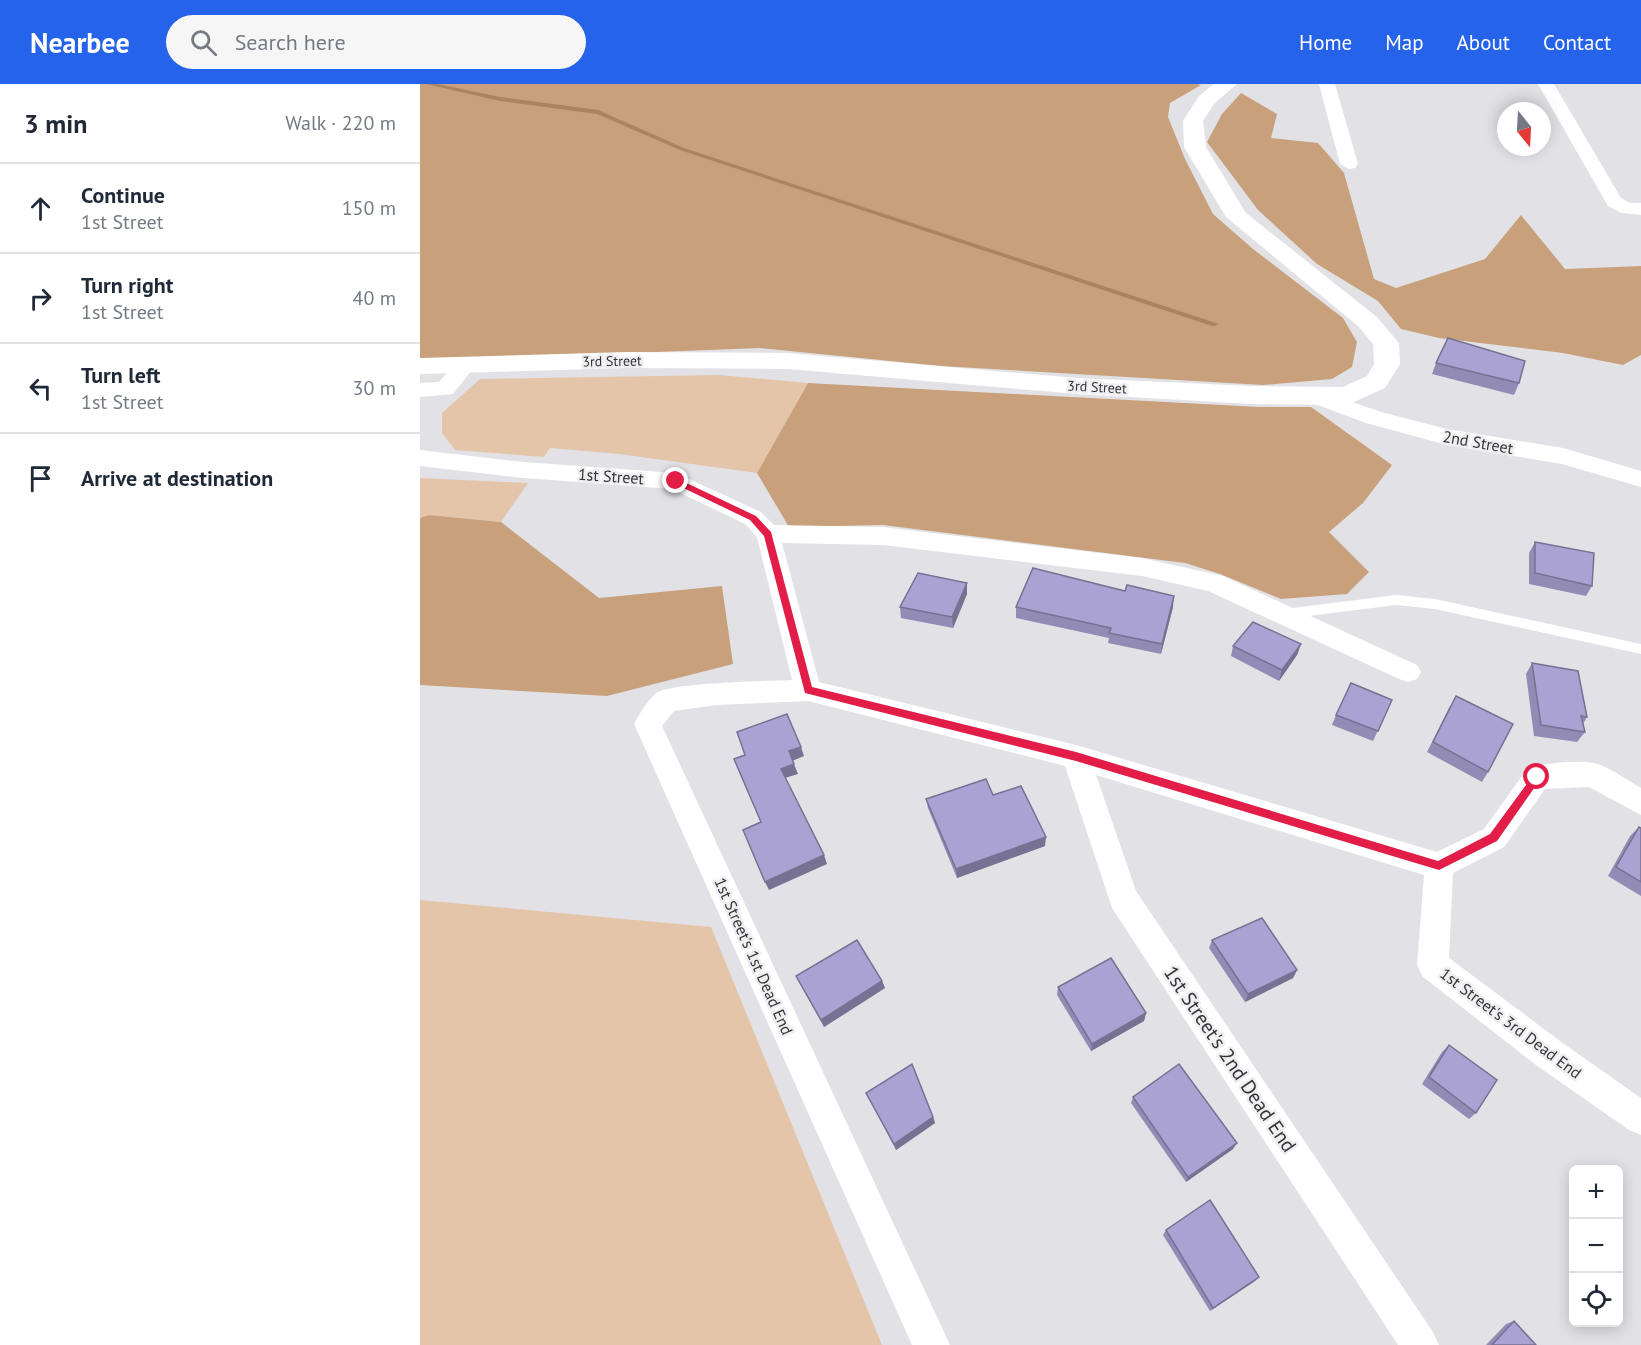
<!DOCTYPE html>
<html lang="en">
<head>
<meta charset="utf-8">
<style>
	:root { --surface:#fff; --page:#f6f6f7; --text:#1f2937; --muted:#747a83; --line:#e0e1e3; --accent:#2563eb }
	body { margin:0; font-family:"PT Sans",sans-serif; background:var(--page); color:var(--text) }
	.controls { position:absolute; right:18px; bottom:18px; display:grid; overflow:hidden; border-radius:9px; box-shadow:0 3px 15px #0003 }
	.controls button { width:54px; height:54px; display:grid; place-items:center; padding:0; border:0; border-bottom:2px solid var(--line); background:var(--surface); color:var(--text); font:30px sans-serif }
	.compass { position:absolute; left:1077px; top:18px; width:54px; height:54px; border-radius:50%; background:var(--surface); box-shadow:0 3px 15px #0003; rotate:162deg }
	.stop { position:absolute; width:18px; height:18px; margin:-14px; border:4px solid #e11d48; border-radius:50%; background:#fff }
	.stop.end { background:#e11d48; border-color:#fff; box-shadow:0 2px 6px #0008 }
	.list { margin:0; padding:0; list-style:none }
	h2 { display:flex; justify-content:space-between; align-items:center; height:78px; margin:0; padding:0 24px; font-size:26px }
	h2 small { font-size:20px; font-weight:400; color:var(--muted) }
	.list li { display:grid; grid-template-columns:39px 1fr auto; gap:18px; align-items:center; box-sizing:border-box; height:90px; padding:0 24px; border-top:2px solid var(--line) }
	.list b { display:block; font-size:22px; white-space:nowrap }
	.list p { margin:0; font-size:20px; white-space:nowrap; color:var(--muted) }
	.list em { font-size:20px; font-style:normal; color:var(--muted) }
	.icon { flex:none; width:33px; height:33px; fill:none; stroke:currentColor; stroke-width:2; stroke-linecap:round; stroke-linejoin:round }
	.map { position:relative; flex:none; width:1221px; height:1261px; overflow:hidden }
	header { display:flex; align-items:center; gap:36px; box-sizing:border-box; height:84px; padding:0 30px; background:var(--accent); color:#fff }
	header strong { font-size:28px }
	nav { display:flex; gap:33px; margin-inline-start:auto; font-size:21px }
	.search { width:420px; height:54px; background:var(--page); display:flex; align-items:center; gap:15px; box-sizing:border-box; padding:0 21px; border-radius:33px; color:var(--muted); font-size:22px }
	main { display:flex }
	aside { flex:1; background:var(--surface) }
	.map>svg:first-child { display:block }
</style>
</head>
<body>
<header>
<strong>Nearbee</strong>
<div class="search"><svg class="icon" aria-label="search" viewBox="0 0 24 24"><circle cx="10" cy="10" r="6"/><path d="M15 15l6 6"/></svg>Search here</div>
<nav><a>Home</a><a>Map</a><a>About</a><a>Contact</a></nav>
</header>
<main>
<aside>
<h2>3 min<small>Walk · 220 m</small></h2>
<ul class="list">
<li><svg class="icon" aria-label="ahead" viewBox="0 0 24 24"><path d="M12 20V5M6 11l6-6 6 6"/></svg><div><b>Continue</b><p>1st Street</p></div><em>150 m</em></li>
<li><svg class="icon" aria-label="right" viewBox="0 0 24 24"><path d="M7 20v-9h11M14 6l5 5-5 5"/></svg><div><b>Turn right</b><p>1st Street</p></div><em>40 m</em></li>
<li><svg class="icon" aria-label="left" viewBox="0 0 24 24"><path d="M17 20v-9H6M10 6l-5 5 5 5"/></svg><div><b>Turn left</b><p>1st Street</p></div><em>30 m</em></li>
<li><svg class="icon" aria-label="arrive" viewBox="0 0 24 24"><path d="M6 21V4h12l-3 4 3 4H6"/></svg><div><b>Arrive at destination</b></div></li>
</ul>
</aside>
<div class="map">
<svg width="1221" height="1261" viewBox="0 0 1221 1261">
	<rect width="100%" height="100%" fill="#e2e2e6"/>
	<path fill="#e4c5aa" d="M299 291 388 299 337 389 199 370 130 364 124 373 35 366 22 349V329L60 295Z
		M0 394 108 399 81 438 9 431 0 434Z
		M0 816 291 843 462 1261H0Z"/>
	<path fill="#c8a07c" d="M0 0H777L781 1 750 19 748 33 765 75 793 130 833 165 923 234 937 258 932 283 912 295 843 301 521 282 340 264 0 277Z
		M821 9 857 30 851 54 898 59 924 89 954 195 976 204 1065 175 1101 131 1145 185 1221 182V271L1203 281 1143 269 1019 254 981 245 958 217 897 180 838 126 787 58 802 30Z
		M388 299 839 323H891L972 381 943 419 909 448 949 488 927 510 861 515 800 490 765 479 463 441 369 443 337 389Z
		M9 431 81 438 179 514 302 502 313 580 187 612 0 601V434Z"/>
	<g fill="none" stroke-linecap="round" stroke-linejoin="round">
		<path fill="#aa8460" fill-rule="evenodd" d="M6 0H18L80 13 178 26 264 64 799 240 795 242H792L260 66 177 30 80 17Z"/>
		<path fill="#fff" fill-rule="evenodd" d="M976 511 1015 515 1221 560V570L1015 525 976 521 865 535 859 530 865 525Z"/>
		<path fill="#fff" fill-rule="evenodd" d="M899 0H915L938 80 935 84 929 85 920 80Z
			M1118 0H1134L1201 114 1210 119H1221V131L1201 129 1188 122Z
			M45 274 52 276 56 281 33 310 0 313V299L19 298 38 276Z
			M898 306 961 328 1027 345 1143 364 1221 387V403L1142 380 1027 361 946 339 890 318 887 313 890 308Z
			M0 366 104 378 256 389 341 428 354 441 463 443 722 474 803 492 997 581 1001 588 997 595 988 598 979 595 788 507 722 492 463 461 362 459 399 598 656 661 1017 768 1064 745 1107 685C1122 679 1158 676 1174 679 1190 683 1207 696 1221 704V731L1169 703 1125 705 1084 763 1033 789 1029 874 1140 957 1221 1014V1051L1209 1046 1116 981 1002 892 997 881 1004 791 676 691 716 807 1013 1248 1019 1261H978L692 824 645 682 388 617 297 621 254 627 242 642 530 1261H492L214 640C219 631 228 616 236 609 252 598 349 597 372 596L337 453 325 440 252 405 104 394 0 382Z"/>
		<path fill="#fff" fill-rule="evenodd" d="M794 0H817L794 20 783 37 786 63 826 129 957 233 979 259 980 280 965 304 927 321 832 320 657 310 368 285 207 284 0 290V274L207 268 368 269 657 294 832 302 923 303 947 292 954 280 953 260 939 243 806 133 764 63 763 37 779 12Z"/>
	</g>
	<path fill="#928bb5" d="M1016 279 1099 299 1094 311 1012 290Z
		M1115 458 1172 502 1166 512 1109 500V469Z
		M547 510 533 544 481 534 480 523Z
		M596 523H753L741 570 688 559 689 554 596 534Z
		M881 560 877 571 859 597 811 572 813 562Z
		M1112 579 1167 633 1163 640 1165 648 1157 658 1114 652 1106 590Z
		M972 616 953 657 912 641 916 631Z
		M1030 622 1068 688 1062 698 1007 668Z
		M573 711 625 762 537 794 508 724 506 715Z
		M1219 743 1221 744V812L1188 792 1210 752Z
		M792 856 877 886 873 894 825 918 789 864Z
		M376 892 462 897 465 904 404 943Z
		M638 903 726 929 724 937 671 967 637 911Z
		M1029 961 1056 1029 1049 1035 1002 1000 1022 968Z
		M446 1009 513 1033 515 1039 476 1066Z
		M713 1013 813 1065 766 1098 711 1019Z
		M746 1146 835 1197 790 1227 743 1151Z
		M1094 1237 1116 1261H1066L1086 1240Z"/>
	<path fill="#777193" d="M547 499V510L533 544 532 533Z
		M754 512 753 523 741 570 742 560Z
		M881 560 877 571 859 597 862 586Z
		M381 663 384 672 372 677 369 667Z
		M374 680 378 690 365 694 361 685Z
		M626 753 625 762 537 794 536 785Z
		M404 771 407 780 349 806 345 798Z
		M877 886 873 894 825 918 828 910Z
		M462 897 465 904 404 943 401 936Z
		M726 929 724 937 671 967 672 960Z
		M513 1033 515 1039 476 1066 474 1060Z
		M817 1059 813 1065 766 1098 768 1093Z
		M839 1193 835 1197 790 1227 793 1224Z"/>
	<path fill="#aaa2d2" stroke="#777193" stroke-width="1.5" d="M1028 254 1105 277 1099 299 1016 279Z
		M1115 458 1174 469 1172 502 1115 489Z
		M613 484 705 507 707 501 754 512 742 560 689 549 691 544 596 523Z
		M498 489 547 499 532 533 480 523Z
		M833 538 881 560 862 586 813 562Z
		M1112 579 1158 587 1167 633 1161 632 1165 648 1121 641Z
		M931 599 972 616 958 647 916 631Z
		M1036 612 1093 640 1068 688 1013 658Z
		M367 630 381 663 369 667 374 680 361 685 404 771 345 798 323 746 341 738 314 675 325 671 317 648Z
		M566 695 573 711 601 702 626 753 536 785 506 715Z
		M1219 743 1221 744V798L1196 783Z
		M842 834 877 886 828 910 792 856Z
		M437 856 462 897 401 936 376 892Z
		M691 874 726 929 672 960 638 903Z
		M1029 961 1077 996 1056 1029 1009 993Z
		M492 980 513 1033 474 1060 446 1009Z
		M759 980 817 1059 768 1093 713 1013Z
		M790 1116 839 1193 793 1224 746 1146Z
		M1094 1237 1116 1261H1072Z"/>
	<path fill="#e11d48" d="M256 394 336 432 351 448 392 603 656 668 1018 777 1070 750 1114 690 1117 689 1122 693 1077 757 1019 786 656 677 385 609 344 452 330 436 253 399Z"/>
	<g text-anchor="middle" stroke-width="5" stroke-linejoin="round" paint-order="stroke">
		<g font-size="14" fill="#353536" stroke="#efeff3">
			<text transform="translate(192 277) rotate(-1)" y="5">3rd Street</text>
			<text transform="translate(677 303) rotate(3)" y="5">3rd Street</text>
		</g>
		<g font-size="16" fill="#353536" stroke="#efeff3">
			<text transform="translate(1058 358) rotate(10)" y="6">2nd Street</text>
			<text transform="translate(191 392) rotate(4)" y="6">1st Street</text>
			<text transform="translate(334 872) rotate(66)" y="6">1st Street's 1st Dead End</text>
			<text transform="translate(1091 939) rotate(37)" y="6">1st Street's 3rd Dead End</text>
		</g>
		<g font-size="20" fill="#353536" stroke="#efeff3">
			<text transform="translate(810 975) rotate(56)" y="7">1st Street's 2nd Dead End</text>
		</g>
	</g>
</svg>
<div class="controls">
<button>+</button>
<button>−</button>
<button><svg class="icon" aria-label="locate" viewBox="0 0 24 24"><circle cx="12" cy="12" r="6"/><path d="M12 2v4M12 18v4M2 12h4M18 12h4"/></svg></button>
</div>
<svg class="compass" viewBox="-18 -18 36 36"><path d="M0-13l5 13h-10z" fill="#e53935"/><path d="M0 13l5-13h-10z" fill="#747a83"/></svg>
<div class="stop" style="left:1117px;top:693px"></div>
<div class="stop end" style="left:256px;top:397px"></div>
</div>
</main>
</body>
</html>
